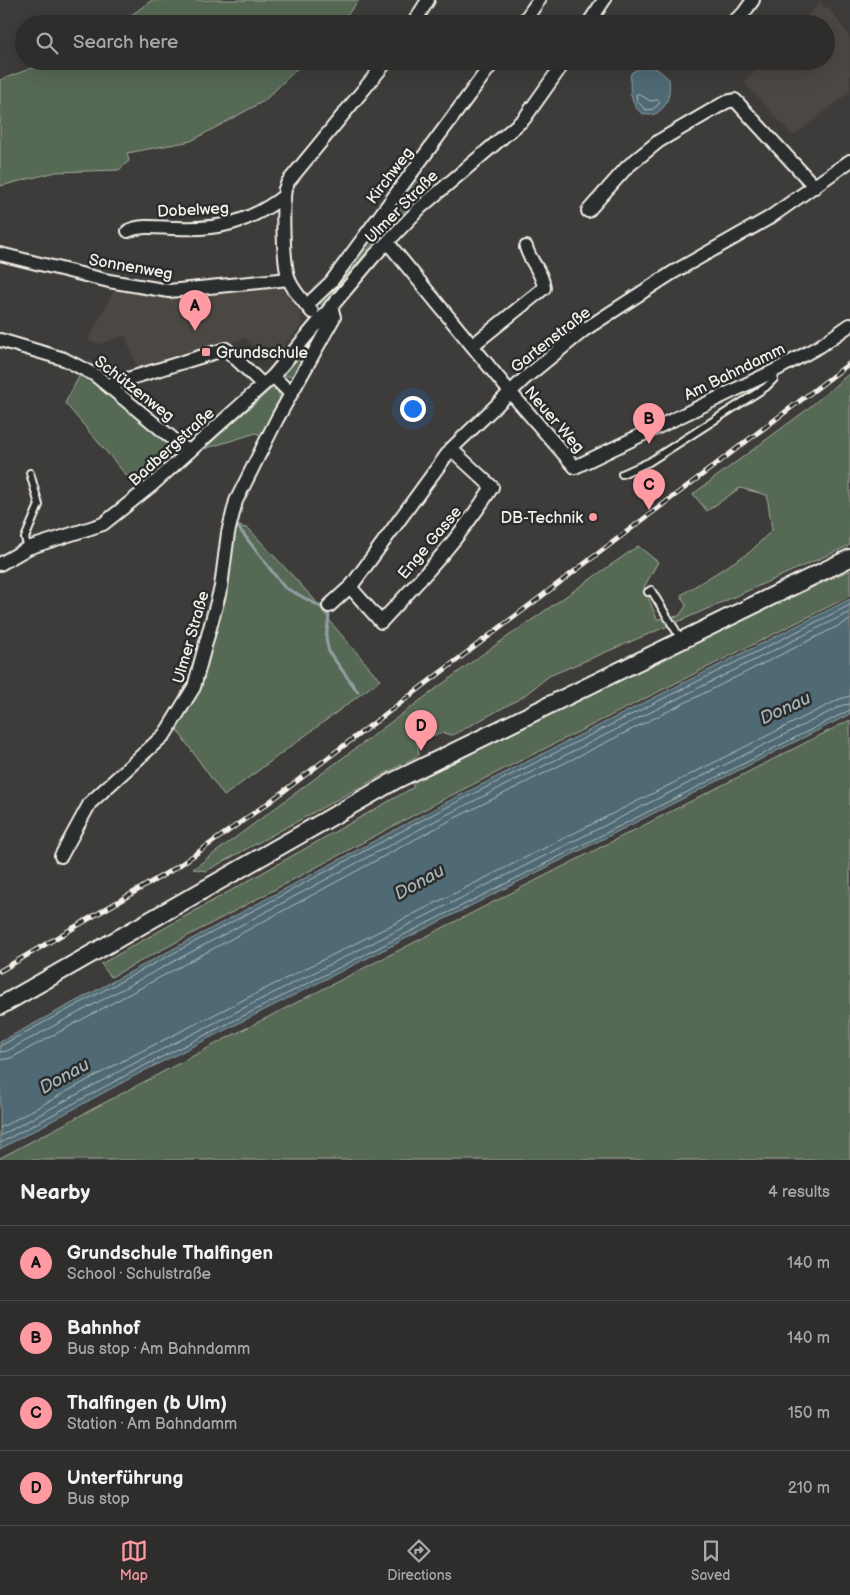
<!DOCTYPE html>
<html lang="en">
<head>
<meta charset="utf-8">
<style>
	:root { --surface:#2e2d2c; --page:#3a3938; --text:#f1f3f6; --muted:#a7a8a9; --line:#494948; --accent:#ff9aa2 }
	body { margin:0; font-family:"Balsamiq Sans",sans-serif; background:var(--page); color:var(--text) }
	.you { position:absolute; left:412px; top:408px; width:18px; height:18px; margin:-12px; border:4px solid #fff; border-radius:50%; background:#1a73e8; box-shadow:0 0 0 8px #1a73e833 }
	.badge { display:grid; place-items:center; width:32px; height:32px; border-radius:50%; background:var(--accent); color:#111; font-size:16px; font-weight:700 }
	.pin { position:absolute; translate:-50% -41px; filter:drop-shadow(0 1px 2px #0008) }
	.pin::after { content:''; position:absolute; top:26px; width:18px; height:15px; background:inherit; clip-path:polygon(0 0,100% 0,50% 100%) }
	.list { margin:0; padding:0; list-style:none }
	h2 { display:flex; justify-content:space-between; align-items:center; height:65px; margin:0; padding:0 20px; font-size:21px }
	h2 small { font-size:16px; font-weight:400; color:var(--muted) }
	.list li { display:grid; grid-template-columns:32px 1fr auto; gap:15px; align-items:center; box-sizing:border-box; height:75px; padding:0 20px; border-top:1px solid var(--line) }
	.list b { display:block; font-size:19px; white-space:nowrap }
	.list p { margin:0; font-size:16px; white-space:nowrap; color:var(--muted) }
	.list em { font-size:16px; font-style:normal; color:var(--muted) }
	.icon { flex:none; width:28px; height:28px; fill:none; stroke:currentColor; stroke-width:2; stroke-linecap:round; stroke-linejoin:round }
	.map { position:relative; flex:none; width:850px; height:1160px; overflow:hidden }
	.search { position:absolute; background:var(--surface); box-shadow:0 5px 20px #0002; left:15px; right:15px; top:15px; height:55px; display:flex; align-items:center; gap:12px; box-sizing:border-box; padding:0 18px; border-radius:28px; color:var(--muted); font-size:19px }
	.sheet { height:365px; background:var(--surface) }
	nav { display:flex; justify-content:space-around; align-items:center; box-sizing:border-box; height:70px; border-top:1px solid var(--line); background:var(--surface); font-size:14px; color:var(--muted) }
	nav a { display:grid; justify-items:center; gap:2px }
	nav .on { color:var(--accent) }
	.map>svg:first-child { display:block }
</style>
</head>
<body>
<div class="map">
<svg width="850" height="1160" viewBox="0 0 850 1160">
	<rect width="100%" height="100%" fill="#3e3c3a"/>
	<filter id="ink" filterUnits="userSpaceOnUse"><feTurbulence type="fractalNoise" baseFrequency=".02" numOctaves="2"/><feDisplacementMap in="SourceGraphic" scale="10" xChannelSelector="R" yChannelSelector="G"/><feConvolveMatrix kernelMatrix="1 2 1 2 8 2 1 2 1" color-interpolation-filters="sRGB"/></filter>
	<g filter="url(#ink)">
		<path fill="#4c4642" d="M820 2 824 8 828 6 850 38V92L793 136 744 82 765 61H826V24H800Z
			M281 285 300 313 302 320 301 326 270 363 245 338 138 369 125 336 99 344 88 340 115 289 171 297Z"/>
		<path fill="#566954" stroke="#a5ad9e" d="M152 0H359L340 24H119Z
			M51 61H305L264 101 191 141 127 153 129 161 119 170 56 172 0 186V80Z
			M417 174 430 187 386 228 323 304H320L318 300Z
			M316 333 319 334 295 376H287L284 374Z
			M850 373V545L689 617 549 676 521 698 453 735 442 733 417 740 419 755 206 871 193 869 480 656 638 546 658 562 644 587 657 619 679 616 686 606 681 595 750 552 772 530 767 495 740 488 707 511 693 494 805 411Z
			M80 375 95 383 171 446 169 456 137 488 65 403Z
			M277 389 281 401 262 436 256 433 204 449 270 390Z
			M233 524 249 529 313 598 333 625 380 680 224 796 175 727 198 690 210 652 227 585Z
			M850 570V596L444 799 111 977 101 964 414 787 412 783 716 633Z
			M850 720V1160H0V1158L225 1039Z"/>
		<path fill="#506a75" stroke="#92a0a3" d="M642 66 656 68 669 79C675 125 623 131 631 73Z
			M850 599V714L138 1074 0 1149V1042L441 805Z"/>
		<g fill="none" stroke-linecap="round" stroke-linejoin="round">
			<path stroke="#b2bbba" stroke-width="1" d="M639 94 650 101 659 100 660 103 653 109 646 110 637 101 636 95Z
				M0 1046 443 809 850 605
				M0 1052 7 1051 446 815 850 612
				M0 1060 11 1058 449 821 850 620
				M0 1128 130 1057 840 699 850 696
				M0 1136 133 1064 843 705 850 704
				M0 1143 136 1070 850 710"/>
			<path stroke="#92a0a3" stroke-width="3" d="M238 527 284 587 323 608 329 616 326 639 329 652 358 692"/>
			<defs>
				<path id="service" d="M622 474 649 462 766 387 774 379 772 372
					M28 548 25 538 39 505 30 473
					M648 592 651 590 681 639"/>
				<path id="minor" d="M413 24 428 0
					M522 24 539 0
					M588 24 604 0
					M730 24 743 14 753 0
					M588 211 627 167 659 141 726 102 735 100 815 187
					M128 231C142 224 161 228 177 228 219 230 250 222 284 196
					M388 243 510 392 575 467 772 372 820 346 850 325
					M0 254 109 281 169 291 289 279
					M307 305 331 282 494 61
					M312 312C304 302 294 292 289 280 283 263 282 207 285 189L288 182 387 61
					M0 340 64 359 95 375 189 452
					M473 345 544 288C543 273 530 262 526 247
					M273 376 291 394
					M108 385 226 349 263 385
					M0 564 28 548 103 524 152 485 273 376 374 256 420 208 524 119 565 61
					M350 587 381 622C421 579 461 537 492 487L451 449
					M329 606 352 585 451 449 525 378 584 330 672 273 769 218 850 161
					M61 856 90 803 165 734 194 687 221 587 228 533 236 501 277 419 334 317 331 306"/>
				<path id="tertiary" d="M0 1006 396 780 850 558"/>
			</defs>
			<use href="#service" stroke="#f4f1e8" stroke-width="10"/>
			<use href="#minor" stroke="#f4f1e8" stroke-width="16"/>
			<use href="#tertiary" stroke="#f4f1e8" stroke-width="20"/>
			<use href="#service" stroke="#2a2d2e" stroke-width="6"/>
			<use href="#minor" stroke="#2a2d2e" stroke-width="12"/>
			<use href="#tertiary" stroke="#2a2d2e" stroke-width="16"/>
			<defs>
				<path id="rail" d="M0 971 177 867 268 803 850 363"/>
			</defs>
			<use href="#rail" stroke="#f4f1e8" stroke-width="5"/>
			<use href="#rail" stroke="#2a2d2e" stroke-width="3" stroke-dasharray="9" stroke-linecap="butt"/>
		</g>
	</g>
	<g fill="#ff9aa2" stroke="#2a2d2e" stroke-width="2">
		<rect x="201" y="347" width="10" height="10" rx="2.5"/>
		<circle cx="593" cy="517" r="5"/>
	</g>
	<g text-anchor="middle" stroke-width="5" stroke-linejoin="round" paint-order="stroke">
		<g font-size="16" fill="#f4f1e8" stroke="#2a2d2e">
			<text transform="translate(389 175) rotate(-53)" y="6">Kirchweg</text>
			<text transform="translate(401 206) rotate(-45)" y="6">Ulmer Straße</text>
			<text transform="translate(193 209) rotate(-3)" y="6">Dobelweg</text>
			<text transform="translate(131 266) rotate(10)" y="6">Sonnenweg</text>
			<text transform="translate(550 339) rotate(-38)" y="6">Gartenstraße</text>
			<text transform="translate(734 371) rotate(-26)" y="6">Am Bahndamm</text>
			<text transform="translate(135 388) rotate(38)" y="6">Schützenweg</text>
			<text transform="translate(555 419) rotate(49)" y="6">Neuer Weg</text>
			<text transform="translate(171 446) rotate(-42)" y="6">Badbergstraße</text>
			<text transform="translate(429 542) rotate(-50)" y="6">Enge Gasse</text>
			<text transform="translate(190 637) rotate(-74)" y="6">Ulmer Straße</text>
		</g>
		<g font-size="16" fill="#f4f1e8" stroke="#2a2d2e" text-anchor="start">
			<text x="216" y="358">Grundschule</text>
			<text x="583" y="523" text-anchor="end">DB-Technik</text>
		</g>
		<g font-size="18" font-style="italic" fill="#aab4b4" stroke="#2a2d2e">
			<text transform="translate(785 708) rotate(-25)" y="6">Donau</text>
			<text transform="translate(419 882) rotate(-29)" y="6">Donau</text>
			<text transform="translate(64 1076) rotate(-29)" y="6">Donau</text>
		</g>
	</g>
</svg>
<div class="you"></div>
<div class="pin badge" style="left:195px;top:331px">A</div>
<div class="pin badge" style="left:649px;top:444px">B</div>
<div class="pin badge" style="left:649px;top:510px">C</div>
<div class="pin badge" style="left:421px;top:751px">D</div>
<div class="search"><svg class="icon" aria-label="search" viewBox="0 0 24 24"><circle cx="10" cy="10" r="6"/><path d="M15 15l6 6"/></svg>Search here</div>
</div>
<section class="sheet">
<h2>Nearby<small>4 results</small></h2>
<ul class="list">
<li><span class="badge">A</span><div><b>Grundschule Thalfingen</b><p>School · Schulstraße</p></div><em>140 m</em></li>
<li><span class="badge">B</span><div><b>Bahnhof</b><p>Bus stop · Am Bahndamm</p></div><em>140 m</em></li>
<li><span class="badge">C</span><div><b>Thalfingen (b Ulm)</b><p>Station · Am Bahndamm</p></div><em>150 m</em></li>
<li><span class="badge">D</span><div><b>Unterführung</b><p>Bus stop</p></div><em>210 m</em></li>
</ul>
</section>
<nav>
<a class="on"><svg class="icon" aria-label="map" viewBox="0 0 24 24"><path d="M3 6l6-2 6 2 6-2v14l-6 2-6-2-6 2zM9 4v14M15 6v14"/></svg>Map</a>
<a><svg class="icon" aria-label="directions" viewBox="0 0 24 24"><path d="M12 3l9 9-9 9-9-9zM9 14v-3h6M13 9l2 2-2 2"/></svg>Directions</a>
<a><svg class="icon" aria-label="saved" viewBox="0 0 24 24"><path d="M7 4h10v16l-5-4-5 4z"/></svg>Saved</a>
</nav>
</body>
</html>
